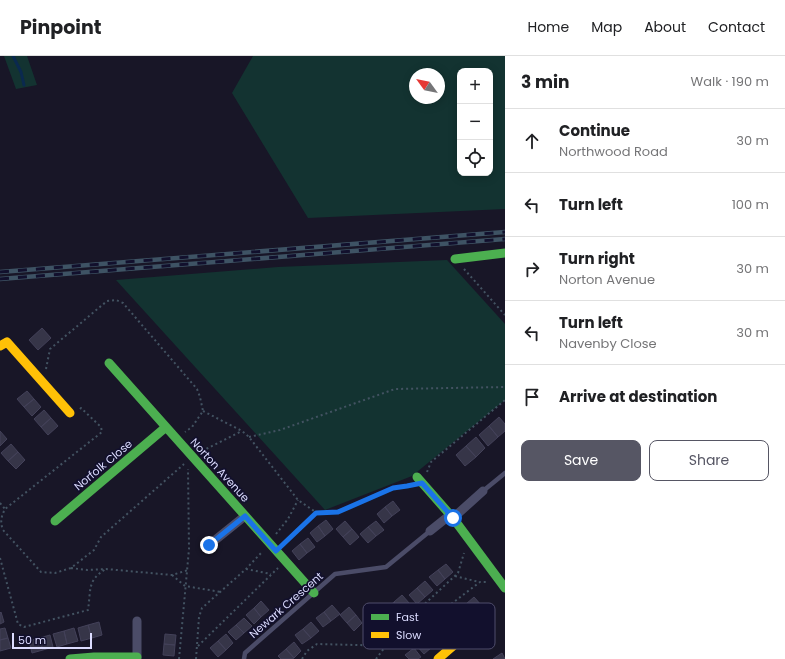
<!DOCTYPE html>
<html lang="en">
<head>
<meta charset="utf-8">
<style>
	:root { --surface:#fff; --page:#f2f2f2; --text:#202124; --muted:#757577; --line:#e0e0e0; --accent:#565664 }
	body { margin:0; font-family:Poppins,sans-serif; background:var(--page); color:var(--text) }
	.controls { position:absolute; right:12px; top:12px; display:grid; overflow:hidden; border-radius:8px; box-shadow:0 2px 10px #0003 }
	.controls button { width:36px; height:36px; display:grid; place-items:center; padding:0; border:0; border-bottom:1px solid var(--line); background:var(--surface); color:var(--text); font:20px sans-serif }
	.compass { position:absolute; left:409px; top:12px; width:36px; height:36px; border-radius:50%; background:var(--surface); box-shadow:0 2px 10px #0003; rotate:303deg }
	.scale { position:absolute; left:12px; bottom:10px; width:80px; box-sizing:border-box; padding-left:4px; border:2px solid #dcdcff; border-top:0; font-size:11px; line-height:14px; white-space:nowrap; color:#dcdcff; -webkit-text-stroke:3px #12102d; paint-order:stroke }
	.stop { position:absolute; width:12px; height:12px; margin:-9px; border:3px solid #1a73e8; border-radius:50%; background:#fff }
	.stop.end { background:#1a73e8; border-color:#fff; box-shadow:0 1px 4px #0008 }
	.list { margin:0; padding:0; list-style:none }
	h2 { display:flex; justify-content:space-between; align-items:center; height:52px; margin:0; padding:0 16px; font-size:17px }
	h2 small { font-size:13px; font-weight:400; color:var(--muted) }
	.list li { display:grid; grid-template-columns:26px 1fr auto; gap:12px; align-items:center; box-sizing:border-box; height:64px; padding:0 16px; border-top:1px solid var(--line) }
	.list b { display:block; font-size:15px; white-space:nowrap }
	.list p { margin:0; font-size:13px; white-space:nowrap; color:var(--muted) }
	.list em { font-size:13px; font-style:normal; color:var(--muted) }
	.actions { display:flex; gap:8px; padding:12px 16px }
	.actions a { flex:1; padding:9px 0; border:1px solid var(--accent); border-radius:8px; text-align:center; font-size:14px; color:var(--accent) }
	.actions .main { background:var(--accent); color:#fff }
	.icon { flex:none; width:22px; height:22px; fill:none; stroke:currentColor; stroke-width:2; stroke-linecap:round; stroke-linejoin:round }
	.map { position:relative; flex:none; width:505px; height:603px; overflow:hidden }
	header { display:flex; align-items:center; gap:24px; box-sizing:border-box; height:56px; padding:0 20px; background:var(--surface); border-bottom:1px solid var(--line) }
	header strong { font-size:19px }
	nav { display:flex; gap:22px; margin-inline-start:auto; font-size:14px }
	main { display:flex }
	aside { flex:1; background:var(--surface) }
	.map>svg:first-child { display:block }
</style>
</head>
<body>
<header>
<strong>Pinpoint</strong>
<nav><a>Home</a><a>Map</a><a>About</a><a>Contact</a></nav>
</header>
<main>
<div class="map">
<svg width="505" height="603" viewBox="0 0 505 603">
	<rect width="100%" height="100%" fill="#181627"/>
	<path fill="#133331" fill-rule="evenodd" d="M4 0H27L37 29 16 33Z
		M253 0H505V153L308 162 232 37ZM460 15H490V117H460ZM415 18H439V42H415Z
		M447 204 505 268V344L412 420 325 454 116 224 278 211Z"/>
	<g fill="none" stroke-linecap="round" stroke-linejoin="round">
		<path stroke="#0a294f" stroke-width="3" d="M13 0 21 16 24 29"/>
	</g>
	<path fill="#363548" stroke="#434159" d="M42 272 51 282 38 294 29 284Z
		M27 335 34 343 24 351 17 343Z
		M34 343 41 351 32 360 24 351Z
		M44 354 51 362 41 371 34 363Z
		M499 361 505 368V375L498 381 489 370Z
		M51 362 58 370 48 379 41 371Z
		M489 370 498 381 488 390 479 379Z
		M0 375 7 383 0 390Z
		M476 381 485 392 476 401 466 390Z
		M11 388 18 396 8 405 1 397Z
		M466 390 476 401 465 410 456 399Z
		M18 396 25 404 16 413 8 405Z
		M393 445 400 454 392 460 385 451Z
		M385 451 392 460 384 467 377 458Z
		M326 464 333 473 325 480 318 470Z
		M345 465 352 473 343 481 336 473Z
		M376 465 384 474 376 480 368 471Z
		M318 470 325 480 317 486 310 477Z
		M368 471 376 480 368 487 360 478Z
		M352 473 359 481 350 489 343 481Z
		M308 482 315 491 307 497 300 488Z
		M300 488 307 497 299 504 292 495Z
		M446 508 453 516 445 523 438 514Z
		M438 514 445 523 437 530 429 521Z
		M425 525 433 534 425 541 417 532Z
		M417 532 425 541 417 548 409 539Z
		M402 539 410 548 402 555 394 546Z
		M474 541 482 550 474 557 466 548Z
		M261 545 269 554 261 561 254 552Z
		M394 546 402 555 394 561 386 553Z
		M332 549 340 558 331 565 324 556Z
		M349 551 356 559 347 567 340 559Z
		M254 552 261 561 254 568 246 559Z
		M1 556 4 566 0 568V557Z
		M324 556 331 565 323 571 316 562Z
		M356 559 362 567 354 575 347 567Z
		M244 562 252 570 244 577 236 569Z
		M99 566 102 579 92 582 88 569Z
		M311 566 319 575 311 582 303 573Z
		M88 569 92 582 81 585 78 572Z
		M236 569 244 577 236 584 228 576Z
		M5 572 8 582 0 584V573Z
		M74 572 78 585 67 588 64 575Z
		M303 573 311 582 302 588 295 579Z
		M64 575 67 588 57 591 53 578Z
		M165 578 176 579 175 589 164 588Z
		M226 578 233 587 226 594 218 585Z
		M50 579 53 591 43 594 39 582Z
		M8 582 11 592 0 595V584Z
		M39 582 43 594 32 597 29 585Z
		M424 582 432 591 424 598 416 589Z
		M218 585 226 594 218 601 210 592Z
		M294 586 301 595 294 602 286 593Z
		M164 588 175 589 174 600 163 599Z
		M414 592 421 601 418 603H409L405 599Z
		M286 593 294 602 292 603H281L278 600Z
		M502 597 505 603H493Z"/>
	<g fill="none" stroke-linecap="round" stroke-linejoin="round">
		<path stroke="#435362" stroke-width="2" stroke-dasharray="2 3" stroke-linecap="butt" d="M464 213 505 259
			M46 313 50 293 107 245 116 244 123 247 197 333 200 341 203 355 192 371 185 376
			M80 353 81 352 101 371 102 376 5 453C1 461 0 466 3 474L41 516 55 517 71 512 94 494 101 481 184 408
			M203 355 242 375 249 381 298 444 317 457
			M249 381 280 374 395 333 505 331
			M202 395 242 375
			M427 416 431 406 505 344
			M0 447 5 453
			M276 478 288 463 298 444
			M284 488 317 457 338 456 393 432 410 430
			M0 502 18 568 24 571 88 554C91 534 87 524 106 513
			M71 512 87 514 106 513 172 519 188 514
			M246 513 271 518
			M172 519 185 530 221 536
			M455 520 479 526
			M198 590 278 512
			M179 603 189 493 188 413
			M196 603 199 561 202 552 246 513 262 496
			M302 603 307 595 317 588 396 590 480 526H486
			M376 603 385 591 388 582 458 517 464 497"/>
		<path stroke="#4b4c68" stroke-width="4.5" d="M483 435 505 417
			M244 603 245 597 335 518 386 511 430 475"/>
		<path stroke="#4b4c68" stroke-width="9" d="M453 462 483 435
			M430 475 450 459
			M209 489 245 460
			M137 603V565"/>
		<path stroke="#4caf50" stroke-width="9" d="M455 203 505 197
			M109 307 314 537
			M417 421 453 462 505 532
			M55 465 166 371
			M70 603 94 601H137"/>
		<path stroke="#ffc107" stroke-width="9" d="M0 290 7 286 70 357
			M438 603 475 571"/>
		<defs>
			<path id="rail" d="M0 216 505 176
				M0 223 505 183"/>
		</defs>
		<use href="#rail" stroke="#3e5364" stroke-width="4.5"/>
		<use href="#rail" stroke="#12102d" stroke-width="3" stroke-dasharray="9" stroke-linecap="butt"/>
	</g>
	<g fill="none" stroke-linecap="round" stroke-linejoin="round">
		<path stroke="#1a73e8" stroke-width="5" d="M209 489 245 460 276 495 316 457 338 456 393 432 407 430 422 427 453 462"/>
	</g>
	<g text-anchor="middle" stroke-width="3.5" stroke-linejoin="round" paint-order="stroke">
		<g font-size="11" fill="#dcdcff" stroke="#12102d">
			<text transform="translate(103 409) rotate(-40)" y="4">Norfolk Close</text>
			<text transform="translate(220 414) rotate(48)" y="4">Norton Avenue</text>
			<text transform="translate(286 549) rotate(-41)" y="4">Newark Crescent</text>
		</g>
	</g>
	<rect x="363" y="547" width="132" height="46" rx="6" fill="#12102d" stroke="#4f4d6c" stroke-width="1"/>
	<rect x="371" y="558" width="18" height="6" fill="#4caf50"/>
	<rect x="371" y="576" width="18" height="6" fill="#ffc107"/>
	<g font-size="11" fill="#dcdcff">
		<text x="396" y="565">Fast</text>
		<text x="396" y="583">Slow</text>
	</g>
</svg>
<div class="controls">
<button>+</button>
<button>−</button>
<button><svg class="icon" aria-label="locate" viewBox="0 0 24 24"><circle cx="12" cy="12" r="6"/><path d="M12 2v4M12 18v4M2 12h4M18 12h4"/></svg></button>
</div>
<svg class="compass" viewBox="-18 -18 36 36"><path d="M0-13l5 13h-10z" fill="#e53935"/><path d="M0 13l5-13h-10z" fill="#757577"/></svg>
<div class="scale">50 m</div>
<div class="stop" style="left:453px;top:462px"></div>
<div class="stop end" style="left:209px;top:489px"></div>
</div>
<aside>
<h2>3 min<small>Walk · 190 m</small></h2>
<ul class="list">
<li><svg class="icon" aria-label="ahead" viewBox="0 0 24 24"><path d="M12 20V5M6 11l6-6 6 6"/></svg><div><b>Continue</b><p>Northwood Road</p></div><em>30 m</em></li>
<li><svg class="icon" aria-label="left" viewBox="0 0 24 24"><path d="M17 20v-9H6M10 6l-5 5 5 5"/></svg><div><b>Turn left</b></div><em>100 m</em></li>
<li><svg class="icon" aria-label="right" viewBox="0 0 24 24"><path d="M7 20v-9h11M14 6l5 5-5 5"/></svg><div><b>Turn right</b><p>Norton Avenue</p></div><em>30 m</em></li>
<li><svg class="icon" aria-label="left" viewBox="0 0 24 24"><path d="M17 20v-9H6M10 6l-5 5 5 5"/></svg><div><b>Turn left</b><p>Navenby Close</p></div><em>30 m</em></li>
<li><svg class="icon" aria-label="arrive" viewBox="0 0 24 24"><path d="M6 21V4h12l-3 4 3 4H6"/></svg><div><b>Arrive at destination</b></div></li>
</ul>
<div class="actions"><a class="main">Save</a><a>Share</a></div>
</aside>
</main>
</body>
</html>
